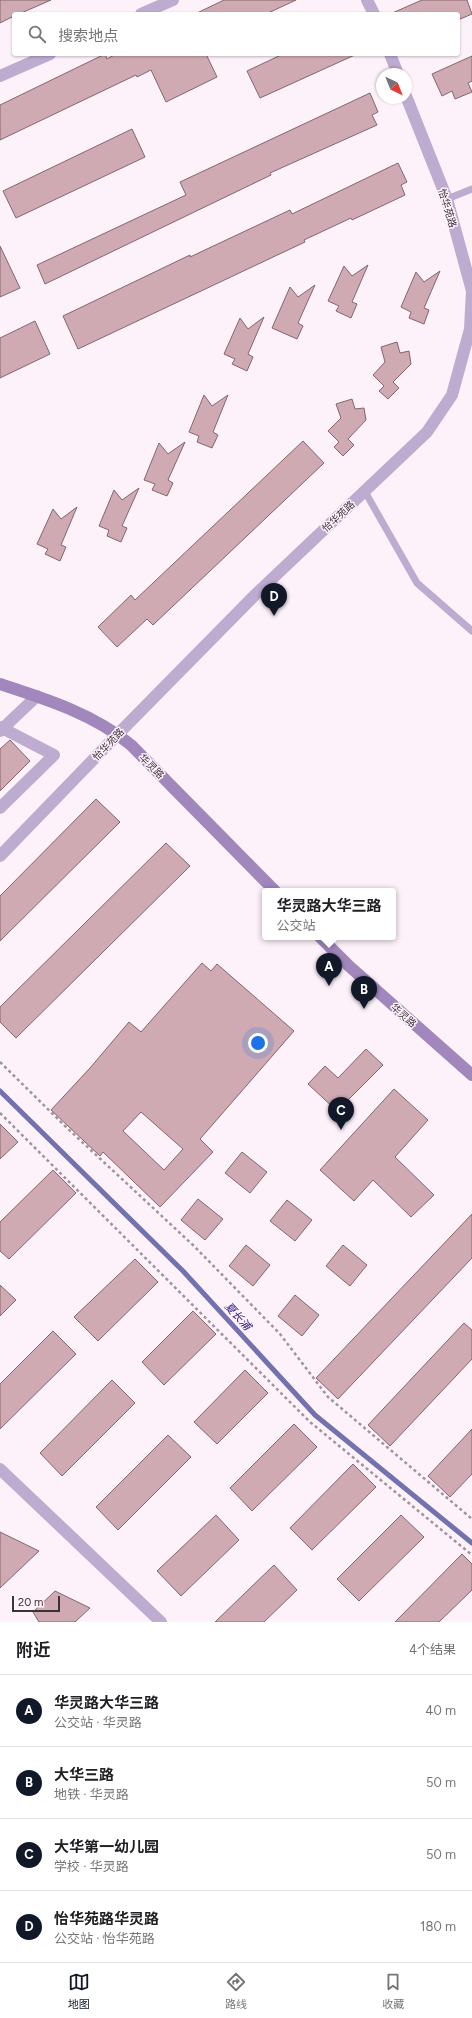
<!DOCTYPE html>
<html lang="zh">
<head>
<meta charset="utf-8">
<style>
	:root { --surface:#fff; --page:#f6f6f6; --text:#202124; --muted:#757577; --line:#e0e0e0; --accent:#111827 }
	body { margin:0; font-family:Figtree,"Noto Sans SC",sans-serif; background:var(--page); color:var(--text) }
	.compass { position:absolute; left:376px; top:68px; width:36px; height:36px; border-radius:50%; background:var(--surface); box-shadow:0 1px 3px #0004; rotate:137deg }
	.scale { position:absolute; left:12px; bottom:10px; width:48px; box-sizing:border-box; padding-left:4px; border:2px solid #3c3039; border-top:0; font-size:11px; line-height:14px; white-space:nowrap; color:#3c3039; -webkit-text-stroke:3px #fdf1fa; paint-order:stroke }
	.you { position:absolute; left:258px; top:1043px; width:14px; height:14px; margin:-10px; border:3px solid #fff; border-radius:50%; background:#1a73e8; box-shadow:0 0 0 6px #1a73e833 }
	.badge { display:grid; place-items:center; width:26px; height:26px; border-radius:50%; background:var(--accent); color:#fff; font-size:13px; font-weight:700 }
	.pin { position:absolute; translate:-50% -33px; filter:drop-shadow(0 1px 2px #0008) }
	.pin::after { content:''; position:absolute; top:21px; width:14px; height:12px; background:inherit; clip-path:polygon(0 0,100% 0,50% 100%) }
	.popup { position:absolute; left:262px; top:888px; width:134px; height:52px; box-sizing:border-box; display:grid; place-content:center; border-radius:4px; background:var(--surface); filter:drop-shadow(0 1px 3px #0005); font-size:13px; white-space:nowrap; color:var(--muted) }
	.popup b { font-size:15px; color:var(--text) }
	.popup::after { content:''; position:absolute; left:50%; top:100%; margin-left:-8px; border:8px solid transparent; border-top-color:var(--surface) }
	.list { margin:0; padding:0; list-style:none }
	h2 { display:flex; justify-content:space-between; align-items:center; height:52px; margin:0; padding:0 16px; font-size:17px }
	h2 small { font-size:13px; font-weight:400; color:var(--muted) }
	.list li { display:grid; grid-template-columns:26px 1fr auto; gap:12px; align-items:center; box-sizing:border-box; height:72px; padding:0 16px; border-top:1px solid var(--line) }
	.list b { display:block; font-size:15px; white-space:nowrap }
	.list p { margin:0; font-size:13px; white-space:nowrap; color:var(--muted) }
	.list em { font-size:13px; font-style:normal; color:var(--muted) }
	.icon { flex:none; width:22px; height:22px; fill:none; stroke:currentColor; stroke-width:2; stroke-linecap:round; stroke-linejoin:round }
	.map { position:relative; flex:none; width:472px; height:1622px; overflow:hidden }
	.search { position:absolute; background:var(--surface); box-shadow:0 1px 3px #0004; left:12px; right:12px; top:12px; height:44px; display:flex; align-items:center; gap:10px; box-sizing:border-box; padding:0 14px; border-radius:4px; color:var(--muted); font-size:15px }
	.sheet { height:340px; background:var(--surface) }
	nav { display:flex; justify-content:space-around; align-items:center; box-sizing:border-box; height:56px; border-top:1px solid var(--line); background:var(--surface); font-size:11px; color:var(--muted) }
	nav a { display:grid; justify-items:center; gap:2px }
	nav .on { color:var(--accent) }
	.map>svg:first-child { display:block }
</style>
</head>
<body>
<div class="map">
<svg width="472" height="1622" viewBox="0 0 472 1622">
	<rect width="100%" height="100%" fill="#fdf1fa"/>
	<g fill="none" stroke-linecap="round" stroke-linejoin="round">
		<path stroke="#7272af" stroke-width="5" d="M0 1091 183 1271 315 1415 472 1543"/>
	</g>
	<path fill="#cfaab3" stroke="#86656d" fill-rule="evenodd" d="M0 0H51L19 14H14V16L0 23Z
		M224 0H296L266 14H195Z
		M422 0H467L472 14 458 20V14H390Z
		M105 54 107 59 116 54H206L217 77 166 102 151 70 137 77 136 75 0 140V105Z
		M283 54H357L260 98 247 71Z
		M472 56V81L468 83 472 92 455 99 452 91 442 96 432 74Z
		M370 93 378 112 372 115 377 125 270 173 271 175 45 284 37 265 186 195 180 182Z
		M132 129 145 157 16 218 3 191Z
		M398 163 407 182 401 185 405 195 352 220 351 218 304 240 305 242 78 349 63 316 190 255V257L290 210 292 214Z
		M0 246 20 288 0 297Z
		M368 265 352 302 357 304 351 318 336 311 339 306 328 301 344 266 352 276Z
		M440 271 424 308 429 310 424 324 409 318 411 312 401 307 416 272 424 282Z
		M315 285 298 323 303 326 297 339 272 328 290 287 298 297Z
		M264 317 248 354 253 357 247 371 232 364 235 359 224 354 240 318 248 329Z
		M35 321 50 354 0 378V338Z
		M397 342 400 353 409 351 411 364 393 382 399 388 388 399 379 391 384 386 373 375 385 362 381 347Z
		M204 395 212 406 228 395 213 432 218 435 212 448 197 442 199 436 189 432Z
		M352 399 355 409 364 408 366 420 348 439 354 445 343 456 334 447 339 442 328 431 341 418 336 404Z
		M303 441 324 463 153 625 147 619 117 647 98 627 131 595 135 600Z
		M185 442 168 480 173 483 167 496 152 490 155 484 144 480 159 443 168 454Z
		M139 488 122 526 127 528 121 542 107 536 109 530 99 526 114 490 122 500Z
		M77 507 61 545 66 547 60 561 45 554 48 549 37 544 53 509 61 519Z
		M10 740 30 761 0 791V749Z
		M96 799 120 822 0 941V896Z
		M166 843 190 866 16 1038 0 1022V1007Z
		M202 963 211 971 217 964 294 1031 200 1139 213 1152 160 1207 103 1152 100 1156 51 1110 90 1068 129 1022 141 1032ZM141 1112 183 1149 164 1170 123 1131Z
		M366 1049 383 1065 337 1111 308 1084 325 1066 338 1078Z
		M394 1089 428 1120 395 1157 434 1195 411 1217 373 1180 354 1201 320 1170Z
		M0 1124 18 1142 0 1159Z
		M242 1152 267 1172 250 1193 225 1173Z
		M53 1170 76 1193 9 1259 0 1251V1222Z
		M198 1199 223 1219 205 1240 181 1220Z
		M287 1200 312 1220 295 1241 270 1221Z
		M472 1214V1258L338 1399 316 1378Z
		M246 1245 270 1265 253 1286 229 1266Z
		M343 1245 367 1265 350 1286 326 1266Z
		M135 1259 158 1282 98 1341 74 1317Z
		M0 1285 16 1300 0 1316Z
		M295 1295 319 1315 302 1336 278 1316Z
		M193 1311 216 1334 164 1385 142 1362Z
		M464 1323 472 1330V1359L390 1446 368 1425Z
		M53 1331 76 1354 0 1429V1384Z
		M245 1370 268 1393 217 1444 194 1422Z
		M112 1380 135 1403 62 1476 40 1453Z
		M294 1424 317 1447 252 1511 230 1488Z
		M472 1429V1474L450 1497 428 1476Z
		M168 1435 191 1457 118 1530 96 1507Z
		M353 1464 376 1487 312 1550 290 1528Z
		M216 1515 239 1540 181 1596 157 1571Z
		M401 1515 424 1537 359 1601 337 1579Z
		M0 1532 39 1551 0 1588Z
		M462 1554 472 1564V1590L439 1622H395Z
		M274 1565 297 1590 264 1622H215Z
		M55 1591 90 1608 75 1622H39L33 1612Z"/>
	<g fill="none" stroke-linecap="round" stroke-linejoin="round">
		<path stroke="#9f939c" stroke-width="2.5" stroke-dasharray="3 3" stroke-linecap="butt" d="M0 1062 66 1127 194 1246 280 1334 328 1397 472 1519
			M0 1113 310 1422 472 1555"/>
		<path stroke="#beabd0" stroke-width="7" d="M447 199 472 189
			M364 490 417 583 472 631"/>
		<path stroke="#beabd0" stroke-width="12" d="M0 727 54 755 0 808
			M0 731 37 696
			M0 856 118 734
			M0 1469 161 1622"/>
		<path stroke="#beabd0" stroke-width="12" d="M367 0 374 14
			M141 14 173 0
			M390 54 398 74
			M0 76 50 54
			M118 734 255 595 427 432 452 395 470 329 472 291 447 199 406 96"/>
		<path stroke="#a287bd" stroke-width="12" d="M0 684C46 699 94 714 131 745L275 891
			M320 937 349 966 472 1075"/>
	</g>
	<g text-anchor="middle" stroke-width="3" stroke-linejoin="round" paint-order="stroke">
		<g font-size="10" fill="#3c3039" stroke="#fdf1fa">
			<text transform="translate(448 208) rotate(73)" y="4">怡华苑路</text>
			<text transform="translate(338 516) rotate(-43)" y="4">怡华苑路</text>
			<text transform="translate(108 744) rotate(-46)" y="4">怡华苑路</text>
			<text transform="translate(152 766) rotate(45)" y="4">华灵路</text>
			<text transform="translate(404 1015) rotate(42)" y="4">华灵路</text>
		</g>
		<g font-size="11" font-style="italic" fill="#2c1d7f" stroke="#fdf1fa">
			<text transform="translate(238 1316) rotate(48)" y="4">夏长浦</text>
		</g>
	</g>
</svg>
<svg class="compass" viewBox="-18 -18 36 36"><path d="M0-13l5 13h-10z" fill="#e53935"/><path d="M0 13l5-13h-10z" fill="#757577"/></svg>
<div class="scale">20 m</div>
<div class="you"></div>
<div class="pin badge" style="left:329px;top:986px">A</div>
<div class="popup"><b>华灵路大华三路</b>公交站</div>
<div class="pin badge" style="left:364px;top:1009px">B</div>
<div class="pin badge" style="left:341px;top:1130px">C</div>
<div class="pin badge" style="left:274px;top:616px">D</div>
<div class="search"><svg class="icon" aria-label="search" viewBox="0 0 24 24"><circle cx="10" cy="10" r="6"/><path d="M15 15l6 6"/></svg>搜索地点</div>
</div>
<section class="sheet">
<h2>附近<small>4个结果</small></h2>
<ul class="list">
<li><span class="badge">A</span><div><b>华灵路大华三路</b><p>公交站 · 华灵路</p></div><em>40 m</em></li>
<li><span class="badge">B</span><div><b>大华三路</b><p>地铁 · 华灵路</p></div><em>50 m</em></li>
<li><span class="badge">C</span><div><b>大华第一幼儿园</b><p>学校 · 华灵路</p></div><em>50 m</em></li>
<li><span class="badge">D</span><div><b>怡华苑路华灵路</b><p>公交站 · 怡华苑路</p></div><em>180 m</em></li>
</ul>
</section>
<nav>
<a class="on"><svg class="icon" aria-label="map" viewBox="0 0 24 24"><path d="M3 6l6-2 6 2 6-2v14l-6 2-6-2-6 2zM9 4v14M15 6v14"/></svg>地图</a>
<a><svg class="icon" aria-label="directions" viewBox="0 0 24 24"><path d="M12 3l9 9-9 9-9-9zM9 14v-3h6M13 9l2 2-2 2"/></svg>路线</a>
<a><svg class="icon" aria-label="saved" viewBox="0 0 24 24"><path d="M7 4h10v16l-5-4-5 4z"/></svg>收藏</a>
</nav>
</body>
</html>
